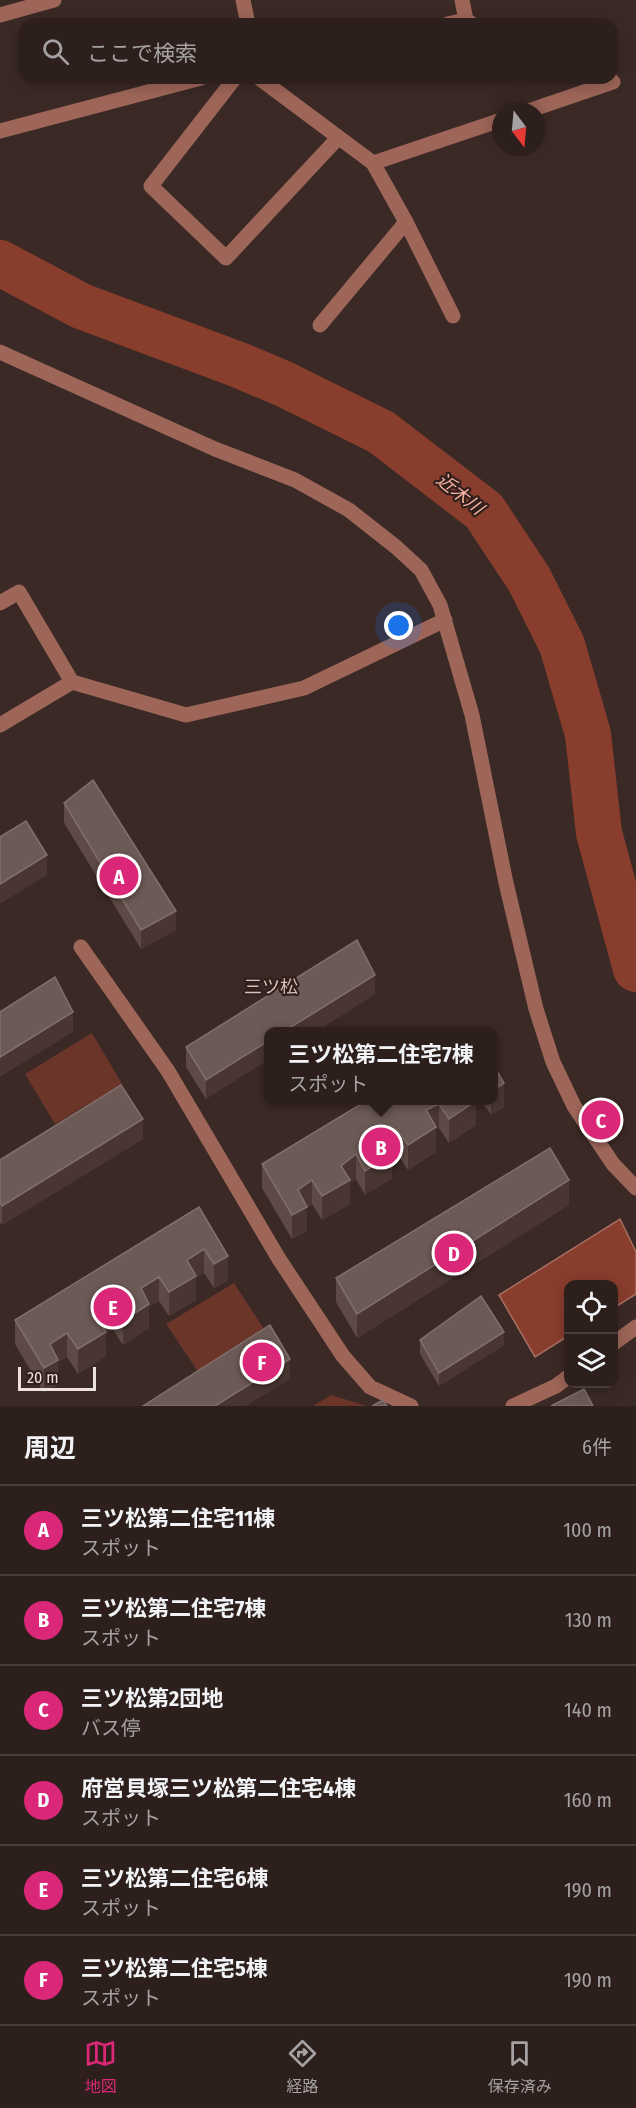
<!DOCTYPE html>
<html lang="ja">
<head>
<meta charset="utf-8">
<style>
	:root { --surface:#2c1f1c; --page:#342725; --text:#f1f3f6; --muted:#a6a2a3; --line:#483d3b; --accent:#db2777 }
	body { margin:0; font-family:"Fira Sans Condensed","Noto Sans JP",sans-serif; background:var(--page); color:var(--text) }
	.controls { position:absolute; right:18px; bottom:18px; display:grid; overflow:hidden; border-radius:12px; box-shadow:0 3px 15px #0003 }
	.controls button { width:54px; height:54px; display:grid; place-items:center; padding:0; border:0; border-bottom:2px solid var(--line); background:var(--surface); color:var(--text); font:30px sans-serif }
	.compass { position:absolute; left:492px; top:102px; width:54px; height:54px; border-radius:50%; background:var(--surface); box-shadow:0 3px 15px #0003; rotate:164deg }
	.scale { position:absolute; left:18px; bottom:15px; width:78px; box-sizing:border-box; padding-left:6px; border:3px solid #ede1de; border-top:0; font-size:16px; line-height:21px; white-space:nowrap; color:#ede1de; -webkit-text-stroke:4px #301f1b; paint-order:stroke }
	.you { position:absolute; left:399px; top:626px; width:21px; height:21px; margin:-15px; border:4px solid #fff; border-radius:50%; background:#1a73e8; box-shadow:0 0 0 9px #1a73e833 }
	.badge { display:grid; place-items:center; width:39px; height:39px; border-radius:50%; background:var(--accent); color:#fff; font-size:20px; font-weight:700 }
	.pin { position:absolute; translate:-50% -50%; border:3px solid #fff; box-shadow:0 2px 6px #0006 }
	.popup { position:absolute; left:264px; top:1027px; width:234px; height:78px; box-sizing:border-box; display:grid; place-content:center; border-radius:12px; background:var(--surface); filter:drop-shadow(0 2px 4px #0005); font-size:20px; white-space:nowrap; color:var(--muted) }
	.popup b { font-size:22px; color:var(--text) }
	.popup::after { content:''; position:absolute; left:50%; top:100%; margin-left:-12px; border:12px solid transparent; border-top-color:var(--surface) }
	.list { margin:0; padding:0; list-style:none }
	h2 { display:flex; justify-content:space-between; align-items:center; height:78px; margin:0; padding:0 24px; font-size:26px }
	h2 small { font-size:20px; font-weight:400; color:var(--muted) }
	.list li { display:grid; grid-template-columns:39px 1fr auto; gap:18px; align-items:center; box-sizing:border-box; height:90px; padding:0 24px; border-top:2px solid var(--line) }
	.list b { display:block; font-size:22px; white-space:nowrap }
	.list p { margin:0; font-size:20px; white-space:nowrap; color:var(--muted) }
	.list em { font-size:20px; font-style:normal; color:var(--muted) }
	.icon { flex:none; width:33px; height:33px; fill:none; stroke:currentColor; stroke-width:2; stroke-linecap:round; stroke-linejoin:round }
	.map { position:relative; flex:none; width:636px; height:1406px; overflow:hidden }
	.search { position:absolute; background:var(--surface); box-shadow:0 3px 15px #0003; left:18px; right:18px; top:18px; height:66px; display:flex; align-items:center; gap:15px; box-sizing:border-box; padding:0 21px; border-radius:18px; color:var(--muted); font-size:22px }
	.sheet { height:618px; background:var(--surface) }
	nav { display:flex; justify-content:space-around; align-items:center; box-sizing:border-box; height:84px; border-top:2px solid var(--line); background:var(--surface); font-size:16px; color:var(--muted) }
	nav a { display:grid; justify-items:center; gap:3px }
	nav .on { color:var(--accent) }
	.map>svg:first-child { display:block }
</style>
</head>
<body>
<div class="map">
<svg width="636" height="1406" viewBox="0 0 636 1406">
	<rect width="100%" height="100%" fill="#3b2925"/>
	<path fill="#6b352a" d="M92 1033 122 1084 55 1124 25 1074Z
		M234 1283 266 1332 199 1373 166 1324Z
		M331 1395 367 1406H313Z"/>
	<path fill="#893d2d" stroke="#a76e62" stroke-width="1.5" d="M620 1219 636 1252V1294L614 1308V1284H568V1336L535 1357 499 1295Z"/>
	<g fill="none" stroke-linecap="round" stroke-linejoin="round">
		<path stroke="#893d2d" stroke-width="46" d="M0 263 81 306 239 365 284 384 381 432 484 511 529 579 562 645 588 734 599 833 636 969"/>
		<path stroke="#9e6659" stroke-width="15" d="M243 0 248 24
			M462 0 466 20 472 24
			M0 15 54 0
			M447 24 466 20
			M235 78 151 186 226 258 338 138
			M259 78 373 163 406 222 453 316
			M528 111 613 82 609 78
			M0 131 201 78
			M373 163 501 120
			M320 325 406 222
			M0 352 215 449 295 480 349 510 396 547 421 570 440 605 472 715 506 883 536 1009 553 1062 574 1106 613 1164 636 1188
			M0 603 19 592 72 682
			M0 725 72 682 186 715 304 688 445 620
			M81 947 168 1071 279 1259 343 1356 370 1387 411 1406
			M614 1343 636 1327
			M513 1406 556 1386 568 1377"/>
	</g>
	<path fill="#5d4945" d="M64 803 176 930 141 949 64 823Z
		M375 994 315 1032H268L206 1099 186 1067V1047Z
		M366 1101H494L504 1107 491 1115 482 1102 476 1106V1125L449 1143 439 1128 436 1129V1152L408 1170 397 1153 392 1155V1178L365 1195 356 1179 350 1183V1204L322 1220 312 1204 307 1208V1231L292 1239 262 1188V1164Z
		M143 1139 2 1225 0 1222V1160Z
		M569 1205 357 1338 336 1302V1278Z
		M199 1207 228 1280 214 1288 204 1273 196 1278V1300L169 1316 159 1301 149 1307V1328L123 1345 113 1330 106 1334V1356L78 1374 67 1357 58 1362V1384L44 1393 15 1344V1320Z
		M420 1340 504 1345 439 1386 420 1354Z"/>
	<path fill="#493632" d="M47 855V875L0 904V884Z
		M176 911V930L141 949V930Z
		M375 975V994L315 1032H283Z
		M73 1012V1032L0 1077V1057Z
		M268 1041V1060L206 1099V1080Z
		M504 1083V1107L491 1115V1101H494V1090Z
		M468 1101H482V1102L476 1106V1125L449 1143V1119Z
		M439 1104V1128L436 1129V1152L408 1170V1145L426 1110Z
		M143 1119V1139L2 1225V1206Z
		M397 1129V1153L392 1155V1178L365 1195V1171L382 1137Z
		M356 1154V1179L350 1183V1204L322 1220V1196L341 1166Z
		M312 1180V1204L307 1208V1231L292 1239V1215L298 1190Z
		M569 1180V1205L357 1338V1314Z
		M204 1249V1273L196 1278V1300L169 1316V1292L187 1260Z
		M228 1256V1280L214 1288V1264Z
		M159 1277V1301L149 1307V1328L123 1345V1321L141 1288Z
		M113 1305V1330L106 1334V1356L78 1374V1349L97 1316Z
		M504 1332V1345L439 1386V1373Z
		M67 1333V1357L58 1362V1384L44 1393V1368L50 1344Z
		M290 1359V1379L246 1406H215Z"/>
	<path fill="#6c5a56" stroke="#806f6b" stroke-width="1.5" d="M93 780 176 911 141 930 64 803Z
		M26 821 47 855 0 884V837Z
		M357 940 375 975 283 1032H268V1041L206 1080 186 1047Z
		M55 977 73 1012 0 1057V1012Z
		M494 1066 504 1083 494 1090Z
		M121 1085 143 1119 2 1206 0 1203V1160Z
		M366 1101H476L449 1119 439 1104 426 1110 436 1127 408 1145 397 1129 382 1137 392 1154 365 1171 356 1154 341 1166 350 1180 322 1196 312 1180 298 1190 307 1207 292 1215 262 1164Z
		M550 1148 569 1180 357 1314 336 1278Z
		M199 1207 228 1256 214 1264 204 1249 187 1260 196 1276 169 1292 159 1277 141 1288 149 1304 123 1321 113 1305 97 1316 106 1332 78 1349 67 1333 50 1344 58 1360 44 1368 15 1320Z
		M481 1296 504 1332 439 1373 420 1340Z
		M270 1325 290 1359 215 1406H143Z
		M584 1389 593 1406H551Z
		M383 1400 387 1406H372Z"/>
	<g text-anchor="middle" stroke-width="4.5" stroke-linejoin="round" paint-order="stroke">
		<g font-size="18" font-style="italic" fill="#f7b3a3" stroke="#301f1b">
			<text transform="translate(460 494) rotate(39)" y="6">近木川</text>
		</g>
		<g font-size="18" fill="#d7bfba" stroke="#301f1b">
			<text x="271" y="993">三ツ松</text>
		</g>
	</g>
</svg>
<div class="controls">
<button><svg class="icon" aria-label="locate" viewBox="0 0 24 24"><circle cx="12" cy="12" r="6"/><path d="M12 2v4M12 18v4M2 12h4M18 12h4"/></svg></button>
<button><svg class="icon" aria-label="layers" viewBox="0 0 24 24"><path d="M12 4l9 5-9 5-9-5zM3 14l9 5 9-5"/></svg></button>
</div>
<svg class="compass" viewBox="-18 -18 36 36"><path d="M0-13l5 13h-10z" fill="#e53935"/><path d="M0 13l5-13h-10z" fill="#a6a2a3"/></svg>
<div class="scale">20 m</div>
<div class="you"></div>
<div class="pin badge" style="left:119px;top:876px">A</div>
<div class="pin badge" style="left:381px;top:1147px">B</div>
<div class="popup"><b>三ツ松第二住宅7棟</b>スポット</div>
<div class="pin badge" style="left:601px;top:1120px">C</div>
<div class="pin badge" style="left:454px;top:1253px">D</div>
<div class="pin badge" style="left:113px;top:1307px">E</div>
<div class="pin badge" style="left:262px;top:1362px">F</div>
<div class="search"><svg class="icon" aria-label="search" viewBox="0 0 24 24"><circle cx="10" cy="10" r="6"/><path d="M15 15l6 6"/></svg>ここで検索</div>
</div>
<section class="sheet">
<h2>周辺<small>6件</small></h2>
<ul class="list">
<li><span class="badge">A</span><div><b>三ツ松第二住宅11棟</b><p>スポット</p></div><em>100 m</em></li>
<li><span class="badge">B</span><div><b>三ツ松第二住宅7棟</b><p>スポット</p></div><em>130 m</em></li>
<li><span class="badge">C</span><div><b>三ツ松第2団地</b><p>バス停</p></div><em>140 m</em></li>
<li><span class="badge">D</span><div><b>府営貝塚三ツ松第二住宅4棟</b><p>スポット</p></div><em>160 m</em></li>
<li><span class="badge">E</span><div><b>三ツ松第二住宅6棟</b><p>スポット</p></div><em>190 m</em></li>
<li><span class="badge">F</span><div><b>三ツ松第二住宅5棟</b><p>スポット</p></div><em>190 m</em></li>
</ul>
</section>
<nav>
<a class="on"><svg class="icon" aria-label="map" viewBox="0 0 24 24"><path d="M3 6l6-2 6 2 6-2v14l-6 2-6-2-6 2zM9 4v14M15 6v14"/></svg>地図</a>
<a><svg class="icon" aria-label="directions" viewBox="0 0 24 24"><path d="M12 3l9 9-9 9-9-9zM9 14v-3h6M13 9l2 2-2 2"/></svg>経路</a>
<a><svg class="icon" aria-label="saved" viewBox="0 0 24 24"><path d="M7 4h10v16l-5-4-5 4z"/></svg>保存済み</a>
</nav>
</body>
</html>
